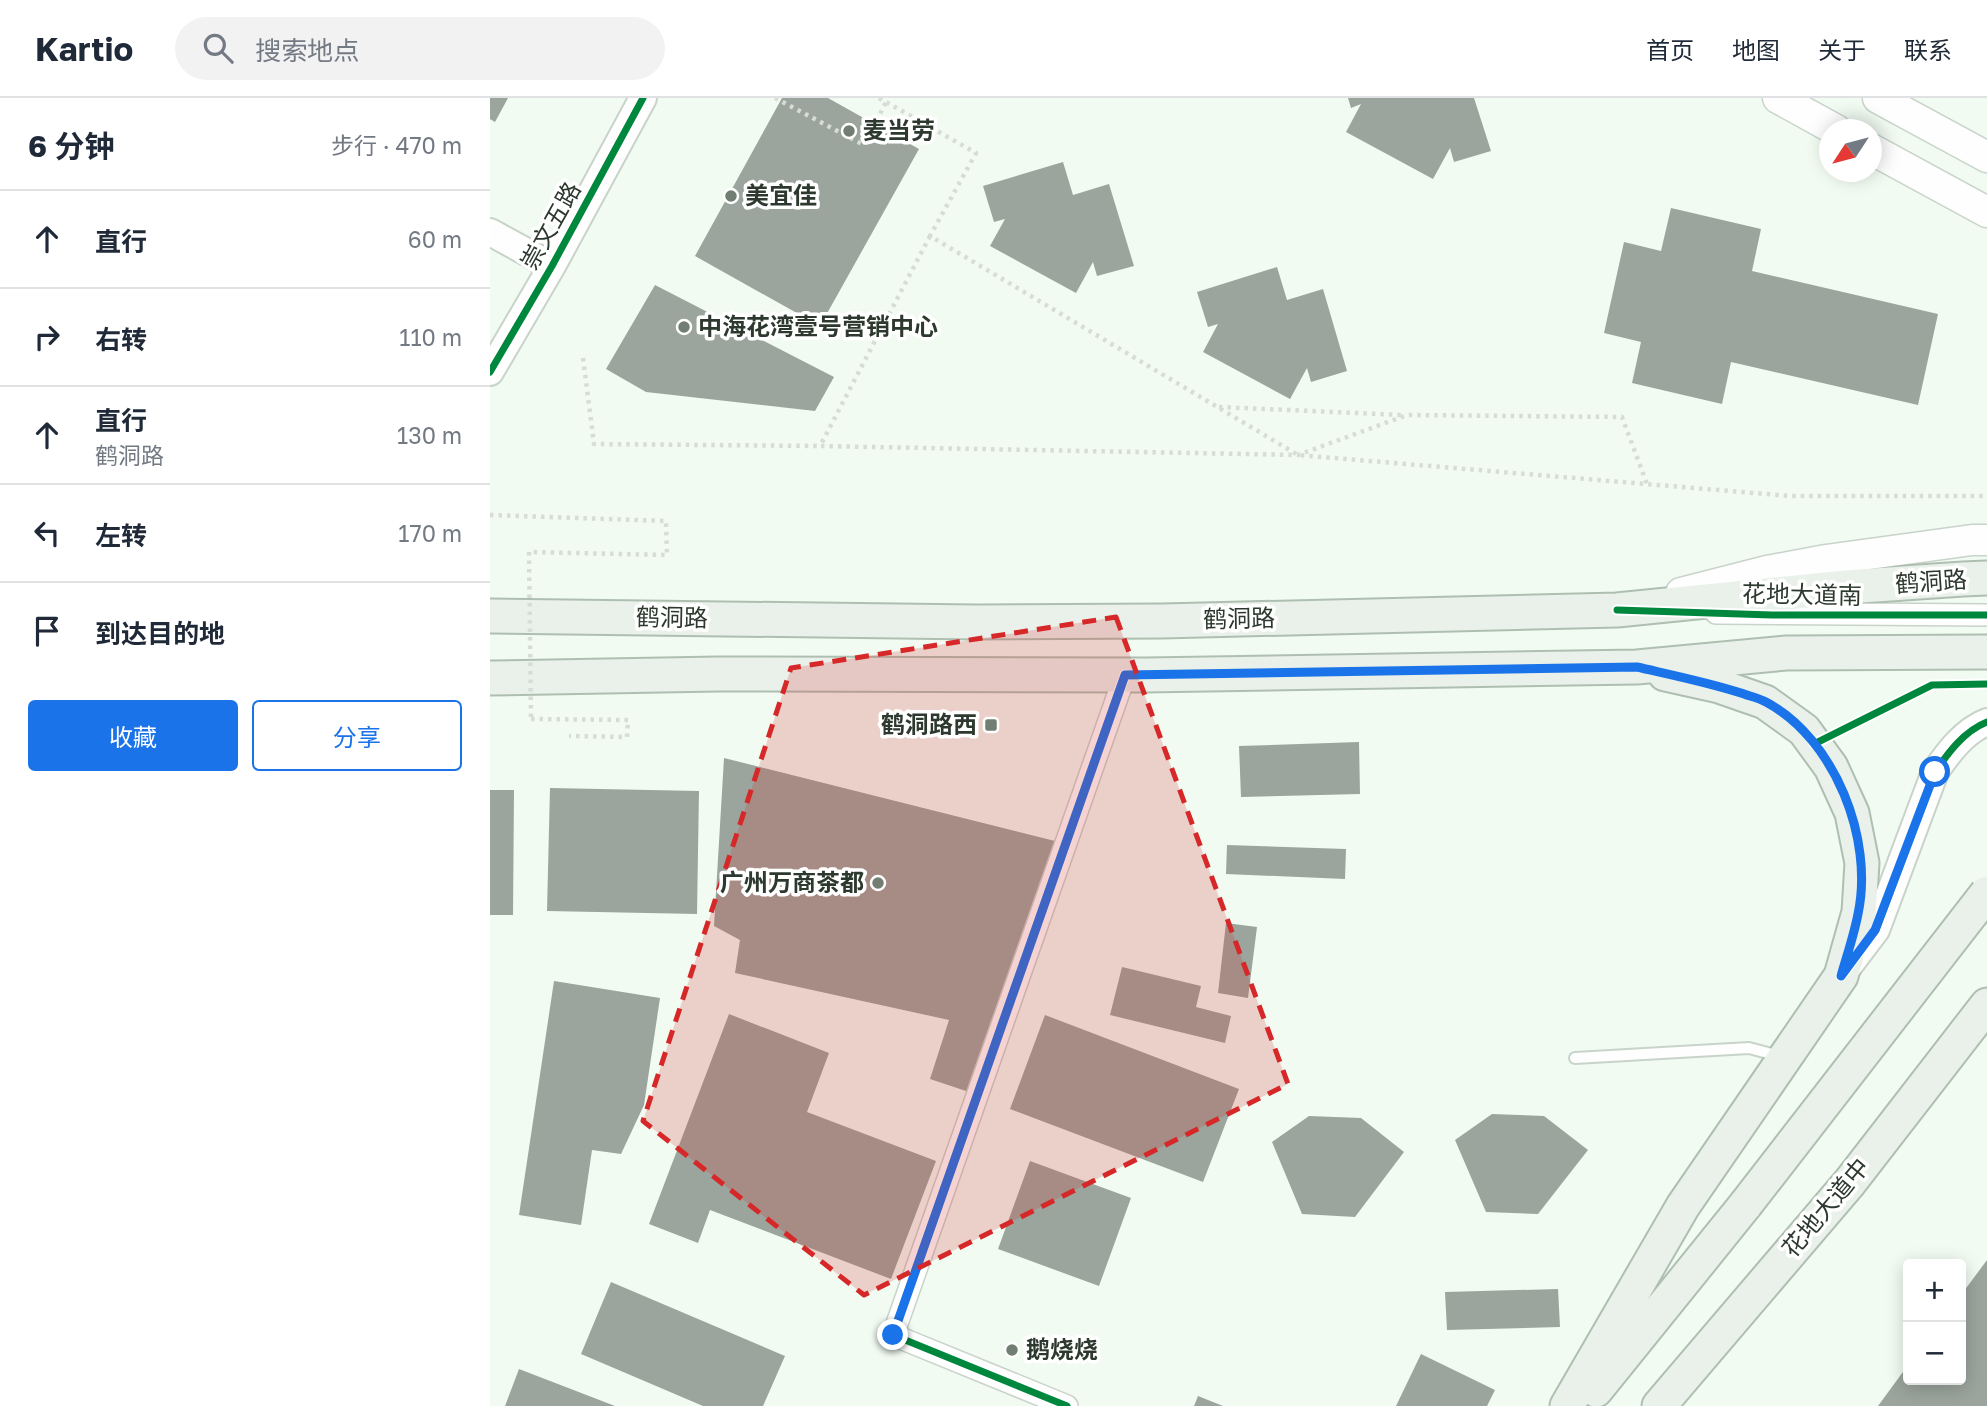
<!DOCTYPE html>
<html lang="zh">
<head>
<meta charset="utf-8">
<style>
	:root { --surface:#fff; --page:#f2f2f3; --text:#1f2937; --muted:#747a83; --line:#e0e1e3; --accent:#1a73e8 }
	body { margin:0; font-family:"Golos Text","Noto Sans SC",sans-serif; background:var(--page); color:var(--text) }
	.controls { position:absolute; right:21px; bottom:21px; display:grid; overflow:hidden; border-radius:7px; box-shadow:0 4px 18px #0003 }
	.controls button { width:63px; height:63px; display:grid; place-items:center; padding:0; border:0; border-bottom:2px solid var(--line); background:var(--surface); color:var(--text); font:35px sans-serif }
	.compass { position:absolute; left:1329px; top:21px; width:63px; height:63px; border-radius:50%; background:var(--surface); box-shadow:0 4px 18px #0003; rotate:234deg }
	.stop { position:absolute; width:21px; height:21px; margin:-16px; border:5px solid #1a73e8; border-radius:50%; background:#fff }
	.stop.end { background:#1a73e8; border-color:#fff; box-shadow:0 2px 7px #0008 }
	.list { margin:0; padding:0; list-style:none }
	h2 { display:flex; justify-content:space-between; align-items:center; height:91px; margin:0; padding:0 28px; font-size:30px }
	h2 small { font-size:23px; font-weight:400; color:var(--muted) }
	.list li { display:grid; grid-template-columns:46px 1fr auto; gap:21px; align-items:center; box-sizing:border-box; height:98px; padding:0 28px; border-top:2px solid var(--line) }
	.list b { display:block; font-size:26px; white-space:nowrap }
	.list p { margin:0; font-size:23px; white-space:nowrap; color:var(--muted) }
	.list em { font-size:23px; font-style:normal; color:var(--muted) }
	.actions { display:flex; gap:14px; padding:21px 28px }
	.actions a { flex:1; padding:16px 0; border:2px solid var(--accent); border-radius:7px; text-align:center; font-size:24px; color:var(--accent) }
	.actions .main { background:var(--accent); color:#fff }
	.icon { flex:none; width:38px; height:38px; fill:none; stroke:currentColor; stroke-width:2; stroke-linecap:round; stroke-linejoin:round }
	.map { position:relative; flex:none; width:1497px; height:1308px; overflow:hidden }
	header { display:flex; align-items:center; gap:42px; box-sizing:border-box; height:98px; padding:0 35px; background:var(--surface); border-bottom:2px solid var(--line) }
	header strong { font-size:33px }
	nav { display:flex; gap:38px; margin-inline-start:auto; font-size:24px }
	.search { width:490px; height:63px; background:var(--page); display:flex; align-items:center; gap:18px; box-sizing:border-box; padding:0 24px; border-radius:38px; color:var(--muted); font-size:26px }
	main { display:flex }
	aside { flex:1; background:var(--surface) }
	.map>svg:first-child { display:block }
</style>
</head>
<body>
<header>
<strong>Kartio</strong>
<div class="search"><svg class="icon" aria-label="search" viewBox="0 0 24 24"><circle cx="10" cy="10" r="6"/><path d="M15 15l6 6"/></svg>搜索地点</div>
<nav><a>首页</a><a>地图</a><a>关于</a><a>联系</a></nav>
</header>
<main>
<aside>
<h2>6 分钟<small>步行 · 470 m</small></h2>
<ul class="list">
<li><svg class="icon" aria-label="ahead" viewBox="0 0 24 24"><path d="M12 20V5M6 11l6-6 6 6"/></svg><div><b>直行</b></div><em>60 m</em></li>
<li><svg class="icon" aria-label="right" viewBox="0 0 24 24"><path d="M7 20v-9h11M14 6l5 5-5 5"/></svg><div><b>右转</b></div><em>110 m</em></li>
<li><svg class="icon" aria-label="ahead" viewBox="0 0 24 24"><path d="M12 20V5M6 11l6-6 6 6"/></svg><div><b>直行</b><p>鹤洞路</p></div><em>130 m</em></li>
<li><svg class="icon" aria-label="left" viewBox="0 0 24 24"><path d="M17 20v-9H6M10 6l-5 5 5 5"/></svg><div><b>左转</b></div><em>170 m</em></li>
<li><svg class="icon" aria-label="arrive" viewBox="0 0 24 24"><path d="M6 21V4h12l-3 4 3 4H6"/></svg><div><b>到达目的地</b></div></li>
</ul>
<div class="actions"><a class="main">收藏</a><a>分享</a></div>
</aside>
<div class="map">
<svg width="1497" height="1308" viewBox="0 0 1497 1308">
	<rect width="100%" height="100%" fill="#f1fbf2"/>
	<path fill="#9ba59d" d="M0 0H18L5 24 0 21Z
		M292 0H338L429 51 330 228 205 158Z
		M858 0H984L1001 53 964 64 960 50 943 81 856 34 871 6 861 10Z
		M573 64 583 97 619 86 644 168 607 178 603 164 586 195 500 148 515 121 504 124 493 88Z
		M1181 110 1271 131 1262 173 1448 216 1428 307 1241 264 1232 306 1142 285 1151 244 1114 235 1134 144 1171 153Z
		M787 169 797 202 833 191 857 273 821 284 817 270 800 301 713 254 728 226 718 229 707 194Z
		M165 187 344 279 325 313 156 294 116 271Z
		M869 644 870 696 751 699 749 648Z
		M234 660 565 743 479 994 440 981 459 922 245 875 250 842 224 828Z
		M60 690 209 693 207 816 57 813Z
		M0 692H24L23 817H0Z
		M737 747 856 751 855 781 736 776Z
		M736 825 767 829 758 900 728 895Z
		M632 869 711 888 706 909 741 918 735 945 620 917Z
		M64 883 170 900 154 1007 131 1056 102 1052 91 1127 29 1117Z
		M239 916 339 955 317 1014 446 1063 401 1181 220 1112 208 1145 159 1126Z
		M555 917 749 991 713 1084 520 1011Z
		M1002 1016 1054 1018 1098 1052 1048 1116 996 1114 965 1042Z
		M819 1018 871 1020 914 1054 865 1119 812 1116 782 1044Z
		M540 1063 641 1100 609 1188 508 1151Z
		M1497 1162V1308H1388L1418 1267V1282H1471V1197Z
		M121 1184 295 1258 273 1308H213L91 1256Z
		M1068 1191 1070 1229 957 1232 955 1194Z
		M931 1256 1005 1292 997 1308H906Z
		M29 1271 125 1308H15Z
		M708 1298 733 1308H704Z"/>
	<g fill="none" stroke-linecap="round" stroke-linejoin="round">
		<defs>
			<path id="service" d="M1085 960 1259 950 1289 958"/>
			<path id="minor" d="M1226 515 1497 517
				M577 1308 403 1237 635 577"/>
			<path id="tertiary" d="M0 134 62 168
				M0 274 62 168 153 0
				M1358 869 1386 832 1445 674C1458 655 1474 633 1497 624"/>
			<path id="secondary" d="M1288 0 1346 32
				M1388 0 1497 59
				M1381 51 1497 114
				M1191 495 1277 473 1336 462 1482 442H1497"/>
			<path id="primary" d="M0 518 486 524 672 523 1127 512 1356 489 1473 481 1497 480
				M0 580 228 576 655 577 1147 569 1296 555 1497 554
				M1106 1292 1256 1106
				M1077 1308 1193 1108 1351 878 1369 814 1372 765 1362 715 1341 669 1314 632 1275 604 1229 588 1175 576
				M1169 1308 1360 1084 1497 907"/>
		</defs>
		<use href="#service" stroke="#c8d3ca" stroke-width="14"/>
		<use href="#minor" stroke="#c8d3ca" stroke-width="24"/>
		<use href="#tertiary" stroke="#c8d3ca" stroke-width="30"/>
		<use href="#secondary" stroke="#c8d3ca" stroke-width="33"/>
		<use href="#primary" stroke="#aebfb1" stroke-width="37"/>
		<path stroke="#d8dcd8" stroke-width="4.5" stroke-dasharray="3.5 5" stroke-linecap="butt" d="M285 0 374 47 396 4
			M389 0 486 55 440 138 808 357 1300 398H1497
			M440 138 330 348 808 357 917 317 1132 319 1157 386
			M93 260 104 346 330 348
			M729 309 912 317
			M0 417 176 423 177 457 39 454
			M41 621 138 622 137 639 79 638"/>
		<use href="#service" stroke="#fdfefd" stroke-width="10"/>
		<use href="#minor" stroke="#fdfefd" stroke-width="21"/>
		<use href="#tertiary" stroke="#fdfefd" stroke-width="26"/>
		<use href="#secondary" stroke="#fdfefd" stroke-width="30"/>
		<use href="#primary" stroke="#e9f1ea" stroke-width="33"/>
		<defs>
			<path id="primary-bridge" d="M1256 1106 1497 795"/>
		</defs>
		<use href="#primary-bridge" stroke="#aebfb1" stroke-width="37" stroke-linecap="butt"/>
		<path stroke="#d8dcd8" stroke-width="4.5" stroke-dasharray="3.5 5" stroke-linecap="butt" d="M39 454 41 621"/>
		<use href="#primary-bridge" stroke="#e9f1ea" stroke-width="33"/>
		<defs>
			<path id="cycleway" d="M0 274 62 168 153 0
				M1127 512 1282 517H1497
				M1324 646 1442 587 1497 586
				M1351 878 1386 832 1445 674C1458 655 1474 633 1497 624
				M577 1308 403 1237 635 577"/>
		</defs>
		<use href="#cycleway" stroke="#fff" stroke-width="11"/>
		<use href="#cycleway" stroke="#00873e" stroke-width="7"/>
	</g>
	<g fill="none" stroke-linecap="round" stroke-linejoin="round">
		<path stroke="#1a73e8" stroke-width="9" d="M403 1237 635 577 1147 569C1182 577 1217 584 1251 595 1259 598 1269 600 1276 604 1345 641 1384 741 1368 816 1364 837 1357 857 1351 878L1385 832 1445 674"/>
	</g>
	<path fill="#d62828" fill-opacity="0.2" stroke="#d62828" stroke-width="5" stroke-dasharray="14 9" stroke-linejoin="round" d="M626 519 798 986 374 1197 153 1023 301 570Z"/>
	<g fill="#727d73" stroke="#fff" stroke-width="2.5">
		<circle cx="359" cy="33" r="7"/>
		<circle cx="241" cy="98" r="7"/>
		<circle cx="194" cy="229" r="7"/>
		<rect x="494" y="620" width="14" height="14" rx="3.5"/>
		<circle cx="388" cy="785" r="7"/>
		<circle cx="522" cy="1252" r="7"/>
	</g>
	<g text-anchor="middle" stroke-width="7" stroke-linejoin="round" paint-order="stroke">
		<g font-size="24" font-weight="bold" fill="#2d392f" stroke="#fff" text-anchor="start">
			<text x="373" y="41">麦当劳</text>
			<text x="255" y="106">美宜佳</text>
			<text x="208" y="237">中海花湾壹号营销中心</text>
			<text x="487" y="635" text-anchor="end">鹤洞路西</text>
			<text x="374" y="793" text-anchor="end">广州万商茶都</text>
			<text x="536" y="1260">鹅烧烧</text>
		</g>
		<g font-size="24" fill="#2d392f" stroke="#fff">
			<text transform="translate(61 128) rotate(-61)" y="8">崇文五路</text>
			<text transform="translate(1441 484) rotate(-4)" y="8">鹤洞路</text>
			<text transform="translate(1312 497) rotate(1)" y="8">花地大道南</text>
			<text transform="translate(182 520) rotate(1)" y="8">鹤洞路</text>
			<text transform="translate(749 521) rotate(-1)" y="8">鹤洞路</text>
			<text transform="translate(1336 1110) rotate(-50)" y="8">花地大道中</text>
		</g>
	</g>
</svg>
<div class="controls">
<button>+</button>
<button>−</button>
</div>
<svg class="compass" viewBox="-18 -18 36 36"><path d="M0-13l5 13h-10z" fill="#e53935"/><path d="M0 13l5-13h-10z" fill="#747a83"/></svg>
<div class="stop" style="left:1445px;top:674px"></div>
<div class="stop end" style="left:403px;top:1237px"></div>
</div>
</main>
</body>
</html>
